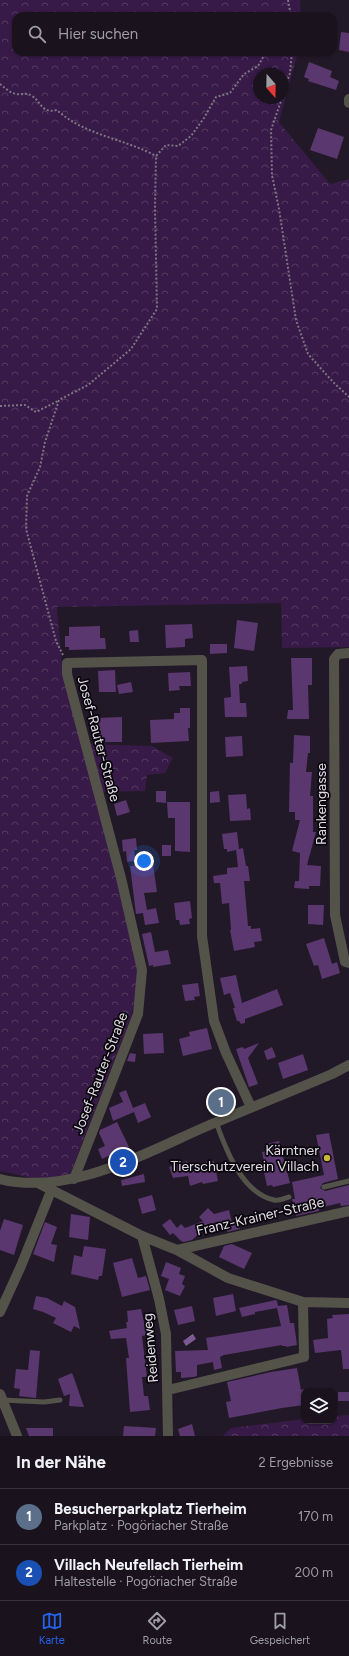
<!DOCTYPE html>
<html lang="de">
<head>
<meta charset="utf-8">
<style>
	:root { --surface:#1a131e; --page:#231c27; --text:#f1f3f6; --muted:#9f9ea4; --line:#38323c; --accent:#2563eb }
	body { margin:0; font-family:Figtree,sans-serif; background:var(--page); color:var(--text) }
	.controls { position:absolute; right:12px; bottom:12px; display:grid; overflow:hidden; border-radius:8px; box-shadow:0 1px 3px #0004 }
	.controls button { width:36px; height:36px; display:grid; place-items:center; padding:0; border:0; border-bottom:1px solid var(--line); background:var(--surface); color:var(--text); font:20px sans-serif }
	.compass { position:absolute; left:253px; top:68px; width:36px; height:36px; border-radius:50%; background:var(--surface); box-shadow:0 1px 3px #0004; rotate:160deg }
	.you { position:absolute; left:144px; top:861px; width:14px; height:14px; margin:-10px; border:3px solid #fff; border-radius:50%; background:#1a73e8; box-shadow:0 0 0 6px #1a73e833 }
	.badge { display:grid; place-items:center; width:26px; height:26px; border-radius:50%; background:var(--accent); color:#fff; font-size:13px; font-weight:700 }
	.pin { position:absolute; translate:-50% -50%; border:2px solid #fff; box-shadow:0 1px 4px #0006 }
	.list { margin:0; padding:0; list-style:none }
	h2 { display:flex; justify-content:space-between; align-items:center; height:52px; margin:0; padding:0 16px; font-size:17px }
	h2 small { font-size:13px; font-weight:400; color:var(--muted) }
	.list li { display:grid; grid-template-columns:26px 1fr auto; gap:12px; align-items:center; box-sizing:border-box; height:56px; padding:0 16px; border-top:1px solid var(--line) }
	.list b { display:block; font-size:15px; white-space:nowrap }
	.list p { margin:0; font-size:13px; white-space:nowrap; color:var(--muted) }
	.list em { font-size:13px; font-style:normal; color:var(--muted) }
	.icon { flex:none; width:22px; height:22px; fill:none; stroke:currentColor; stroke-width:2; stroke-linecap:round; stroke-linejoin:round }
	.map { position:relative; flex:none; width:349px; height:1436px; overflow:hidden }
	.search { position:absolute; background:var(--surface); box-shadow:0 1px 3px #0004; left:12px; right:12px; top:12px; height:44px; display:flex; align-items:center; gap:10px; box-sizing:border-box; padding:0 14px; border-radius:12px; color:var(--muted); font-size:15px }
	.sheet { height:164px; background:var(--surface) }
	nav { display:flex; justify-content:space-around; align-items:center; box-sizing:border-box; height:56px; border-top:1px solid var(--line); background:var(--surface); font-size:11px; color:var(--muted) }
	nav a { display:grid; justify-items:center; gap:2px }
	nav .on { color:var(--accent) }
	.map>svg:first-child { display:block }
</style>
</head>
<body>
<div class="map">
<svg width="349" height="1436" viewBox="0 0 349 1436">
	<defs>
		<pattern id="forest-crowns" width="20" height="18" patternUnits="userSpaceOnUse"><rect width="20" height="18" fill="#371a47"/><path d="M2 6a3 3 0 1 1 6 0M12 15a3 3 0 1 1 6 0" fill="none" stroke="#543b61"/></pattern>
		<pattern id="water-waves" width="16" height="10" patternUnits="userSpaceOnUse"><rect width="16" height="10" fill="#7d5993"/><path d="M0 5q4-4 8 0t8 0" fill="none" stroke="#9578a7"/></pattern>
	</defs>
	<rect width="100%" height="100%" fill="#221928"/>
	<path fill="url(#forest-crowns)" fill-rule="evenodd" d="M0 0H300L301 16H16V52H298L279 122 330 184 349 179V647L282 648 281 603 57 607 63 677 82 744 152 746 173 758 165 773 147 775 145 791 95 792 140 970 131 1017 70 1174 47 1181 0 1171ZM259 74H283V98H259Z
		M349 1415V1436H223L231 1428 304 1419V1421H334V1416Z"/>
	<path fill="url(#water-waves)" d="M193 1334 196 1339 186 1346 183 1341Z"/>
	<path fill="#5a376e" d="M341 32 349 33V52L339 50Z
		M309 62 332 71 330 77 339 81 336 90 308 81 309 79 304 77Z
		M318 128 344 137 337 159 310 150Z
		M237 620 258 623 254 651 234 648Z
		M192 624 193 638 185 639V647L166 648 165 625Z
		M100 626V638H105L106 649 69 650V647H65V636H69V627Z
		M138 630 139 642H130L129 631Z
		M210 644H227V653L210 654Z
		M291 658H312V685H308L309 719H287L288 710H293Z
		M247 666 248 681 242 682V684H239L240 703H246L247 717H225L224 698 231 697 229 667Z
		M115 670 116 692H99L98 671Z
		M190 672 191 686H179L180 690 169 691 168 673Z
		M131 682 133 692 119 694 117 685Z
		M180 708H190V728H188L189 741 151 743 150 720 174 719V713H180Z
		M122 717V742H105L104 738H97V718Z
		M294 735 310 736V753H308L306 772H312L310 796H313V832H316L307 865 321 866 320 886H309V889L294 888 295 881H299L300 853 292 851 300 820H295V812H289L290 763H293Z
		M242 736 243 756 226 757 225 737Z
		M156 791H166V803L156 802Z
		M219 791 220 802 210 803V792Z
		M246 794 247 809 250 808 251 820 230 821 228 795Z
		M126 800 130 812 117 816 114 804Z
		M167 802H190V852L175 851V818H168Z
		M237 832 239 849 243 848 246 866H248L250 881H244L248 926H251V929L260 928 262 941 254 942 255 947 234 951 230 930H231L229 903 222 904 220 883H214L213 876 227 874V868L238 867 236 850 227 852V849H224L222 834Z
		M136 838 137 850H134L136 861 127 862 126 851 123 852 122 840Z
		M162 845H171V856H162Z
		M153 864 157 892 144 893 147 910 156 908 159 923 145 925 143 913 136 914 130 866Z
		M190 901 192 918 189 919 190 924 180 925 179 920H176L174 903Z
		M308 905H324L323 925 308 924Z
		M151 932 155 952 168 950 171 964 153 967V965L149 966 142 934Z
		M324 938 332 964 337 962 340 973 322 979 318 965 314 966 306 944Z
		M236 975 242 1003 277 989 283 1005 245 1019V1023L241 1024 239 1021H237L233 1008H235L230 993 224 995 220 978Z
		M198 983 200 996 194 997 195 1000 185 1001 182 985Z
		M207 1028 212 1049 183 1056 179 1039 190 1036 189 1032Z
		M163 1033 164 1053 144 1054 143 1034Z
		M259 1043 248 1058 258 1084 249 1087 236 1049 243 1047 244 1049Z
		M272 1047 276 1057 267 1060 264 1051Z
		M130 1053 136 1054 135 1062 127 1061Z
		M303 1054 308 1070 283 1079 278 1063Z
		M126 1090 133 1108 145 1103 151 1117 138 1123 134 1112 113 1121 109 1108 123 1102 119 1093Z
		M117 1122 129 1147 102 1159 98 1149 105 1146 99 1133 100 1130Z
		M329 1133 338 1179 323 1183 320 1188 325 1191 349 1185V1205L341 1206 340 1203 319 1208V1211L296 1216 292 1199H295L292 1182 324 1175 316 1135Z
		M279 1141 290 1183 273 1187 272 1185 267 1186 262 1163 264 1162 262 1152 268 1151 266 1144Z
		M187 1161 189 1165 214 1161 218 1181 203 1184 202 1182 190 1186 188 1176 173 1178 169 1167Z
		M144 1174 145 1182 122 1186 121 1180Z
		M152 1195 156 1210 142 1214 138 1199Z
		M208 1208 214 1214 229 1210 232 1223 238 1221 240 1229 227 1232 226 1226 213 1229 209 1225 192 1240 184 1242 181 1241 173 1233 170 1235 162 1225 170 1219 177 1228 181 1224 185 1228 203 1221 199 1217Z
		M71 1214 90 1217 88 1240 69 1237Z
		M4 1219 23 1225 14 1255 0 1250V1231Z
		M45 1222 57 1227 51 1244 57 1245 54 1262 33 1254Z
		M232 1244 252 1253 244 1269 219 1257 224 1246Z
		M84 1246 106 1249 102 1276H99L98 1280 71 1274 74 1255 82 1257Z
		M132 1258 138 1278 146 1276 150 1290 122 1297 113 1263Z
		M166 1262 181 1268 179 1274 185 1276 182 1284 185 1286 180 1296 165 1290 169 1279 161 1276Z
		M233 1294 236 1311 216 1316 213 1298Z
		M36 1296 47 1298 62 1306 64 1301 75 1307 80 1329 74 1326 71 1332 53 1323 56 1318 43 1312 33 1309Z
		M276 1300 277 1301 278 1306 287 1305 290 1323H294L297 1345 286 1347V1346H282V1345L224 1355 220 1357 222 1368 214 1370 213 1362 197 1365V1376L193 1377 181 1378V1372H176L175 1351 208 1350 206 1338 281 1326 277 1308 255 1312V1314L242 1317 239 1308Z
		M192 1306 195 1321 178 1325 174 1310Z
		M141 1309 147 1335 142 1336 147 1377H142L144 1396H148L150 1410 130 1412 126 1358H129L126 1338 111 1339 109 1331 127 1328 126 1322H128L127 1311Z
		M349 1314V1369H343L341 1350 315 1353 313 1340 328 1338 327 1319 333 1318 332 1315Z
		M30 1350 40 1351 36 1398 19 1396 20 1389 14 1388 16 1369 28 1370Z
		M297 1368 301 1390 304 1389V1405L282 1408 229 1418 226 1402 231 1401 227 1382 271 1372Z
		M72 1373 74 1378 84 1407 69 1406 70 1394 64 1396 58 1379Z
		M338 1392H349V1401H338Z
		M192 1424 195 1436H180L178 1429Z
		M124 1426 156 1428 155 1436H123Z
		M26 1428H53V1436H29Z"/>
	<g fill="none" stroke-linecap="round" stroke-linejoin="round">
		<path stroke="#7d7582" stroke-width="2" stroke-dasharray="2 2" stroke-linecap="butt" d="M288 0 291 16
			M0 84C5 88 10 93 16 94 22 95 26 92 32 96 41 101 41 114 57 110 84 135 125 139 156 156
			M283 94 290 73 292 52
			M282 98 271 130 272 175 279 209 296 320 308 354 333 382 349 397
			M0 406 25 405 36 412 58 401
			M63 655 56 641 26 529 27 496 40 467 45 442 59 400 88 385 131 349 157 309 155 208 156 156 166 145 178 146 191 136 204 118 216 97 230 93 244 74 258 66 266 52"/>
		<path stroke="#54534a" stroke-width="5" d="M221 1120 215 1103 232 1096
			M216 1122C226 1150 242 1193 274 1200 278 1201 285 1198 289 1197
			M324 1187 349 1181
			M2 1400 44 1402 60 1400"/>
		<path stroke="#54534a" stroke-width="10" d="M349 99V103
			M349 653 338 654 334 659 335 915 345 962 349 963
			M0 1179C69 1196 143 1154 205 1127 247 1109 290 1092 332 1074L349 1065
			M74 1179 138 1014 142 970 121 878 67 674V663L202 660V936L214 1021 226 1053 251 1107
			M38 1183 142 1236 177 1250 228 1278 303 1302 349 1303
			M142 1236 159 1299 166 1334 168 1436
			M177 1250 349 1211
			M0 1312 21 1266 51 1191
			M168 1390 304 1357 303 1302
			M0 1394 17 1436"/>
	</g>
	<circle fill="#caba3a" stroke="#09060c" stroke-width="1.5" cx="327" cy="1158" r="4"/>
	<g text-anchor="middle" stroke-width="3.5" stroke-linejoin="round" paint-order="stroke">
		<g font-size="14" fill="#e1dbe5" stroke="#09060c">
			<text transform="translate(99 739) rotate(75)" y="5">Josef-Rauter-Straße</text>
			<text transform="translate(321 804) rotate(-90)" y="5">Rankengasse</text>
			<text transform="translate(100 1073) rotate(-69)" y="5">Josef-Rauter-Straße</text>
			<text transform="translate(260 1216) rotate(-13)" y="5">Franz-Krainer-Straße</text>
			<text transform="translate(150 1348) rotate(-95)" y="5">Reidenweg</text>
		</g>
		<g font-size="14" fill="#e1dbe5" stroke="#09060c" text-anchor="end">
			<text x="319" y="1155">Kärntner<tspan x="319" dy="16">Tierschutzverein Villach</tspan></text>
		</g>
	</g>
</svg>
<div class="controls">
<button><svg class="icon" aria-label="layers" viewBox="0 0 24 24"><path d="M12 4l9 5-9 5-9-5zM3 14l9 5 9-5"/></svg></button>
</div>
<svg class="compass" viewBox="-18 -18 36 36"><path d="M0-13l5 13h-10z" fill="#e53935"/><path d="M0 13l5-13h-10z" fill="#9f9ea4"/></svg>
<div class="you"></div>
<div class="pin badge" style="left:221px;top:1102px;background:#5c6f8a">1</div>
<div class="pin badge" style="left:123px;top:1162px;background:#1a4fb4">2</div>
<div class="search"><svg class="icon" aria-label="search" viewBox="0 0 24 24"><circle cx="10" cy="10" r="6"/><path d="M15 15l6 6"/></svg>Hier suchen</div>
</div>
<section class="sheet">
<h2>In der Nähe<small>2 Ergebnisse</small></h2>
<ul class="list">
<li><span class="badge" style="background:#5c6f8a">1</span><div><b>Besucherparkplatz Tierheim</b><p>Parkplatz · Pogöriacher Straße</p></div><em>170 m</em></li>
<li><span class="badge" style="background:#1a4fb4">2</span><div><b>Villach Neufellach Tierheim</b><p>Haltestelle · Pogöriacher Straße</p></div><em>200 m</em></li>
</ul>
</section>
<nav>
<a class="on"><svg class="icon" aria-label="map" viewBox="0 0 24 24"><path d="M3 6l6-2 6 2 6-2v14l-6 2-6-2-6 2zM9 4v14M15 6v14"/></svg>Karte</a>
<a><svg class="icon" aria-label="directions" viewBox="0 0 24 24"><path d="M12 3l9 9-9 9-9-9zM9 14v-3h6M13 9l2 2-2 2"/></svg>Route</a>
<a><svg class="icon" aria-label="saved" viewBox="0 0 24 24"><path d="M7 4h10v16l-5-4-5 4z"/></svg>Gespeichert</a>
</nav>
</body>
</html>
